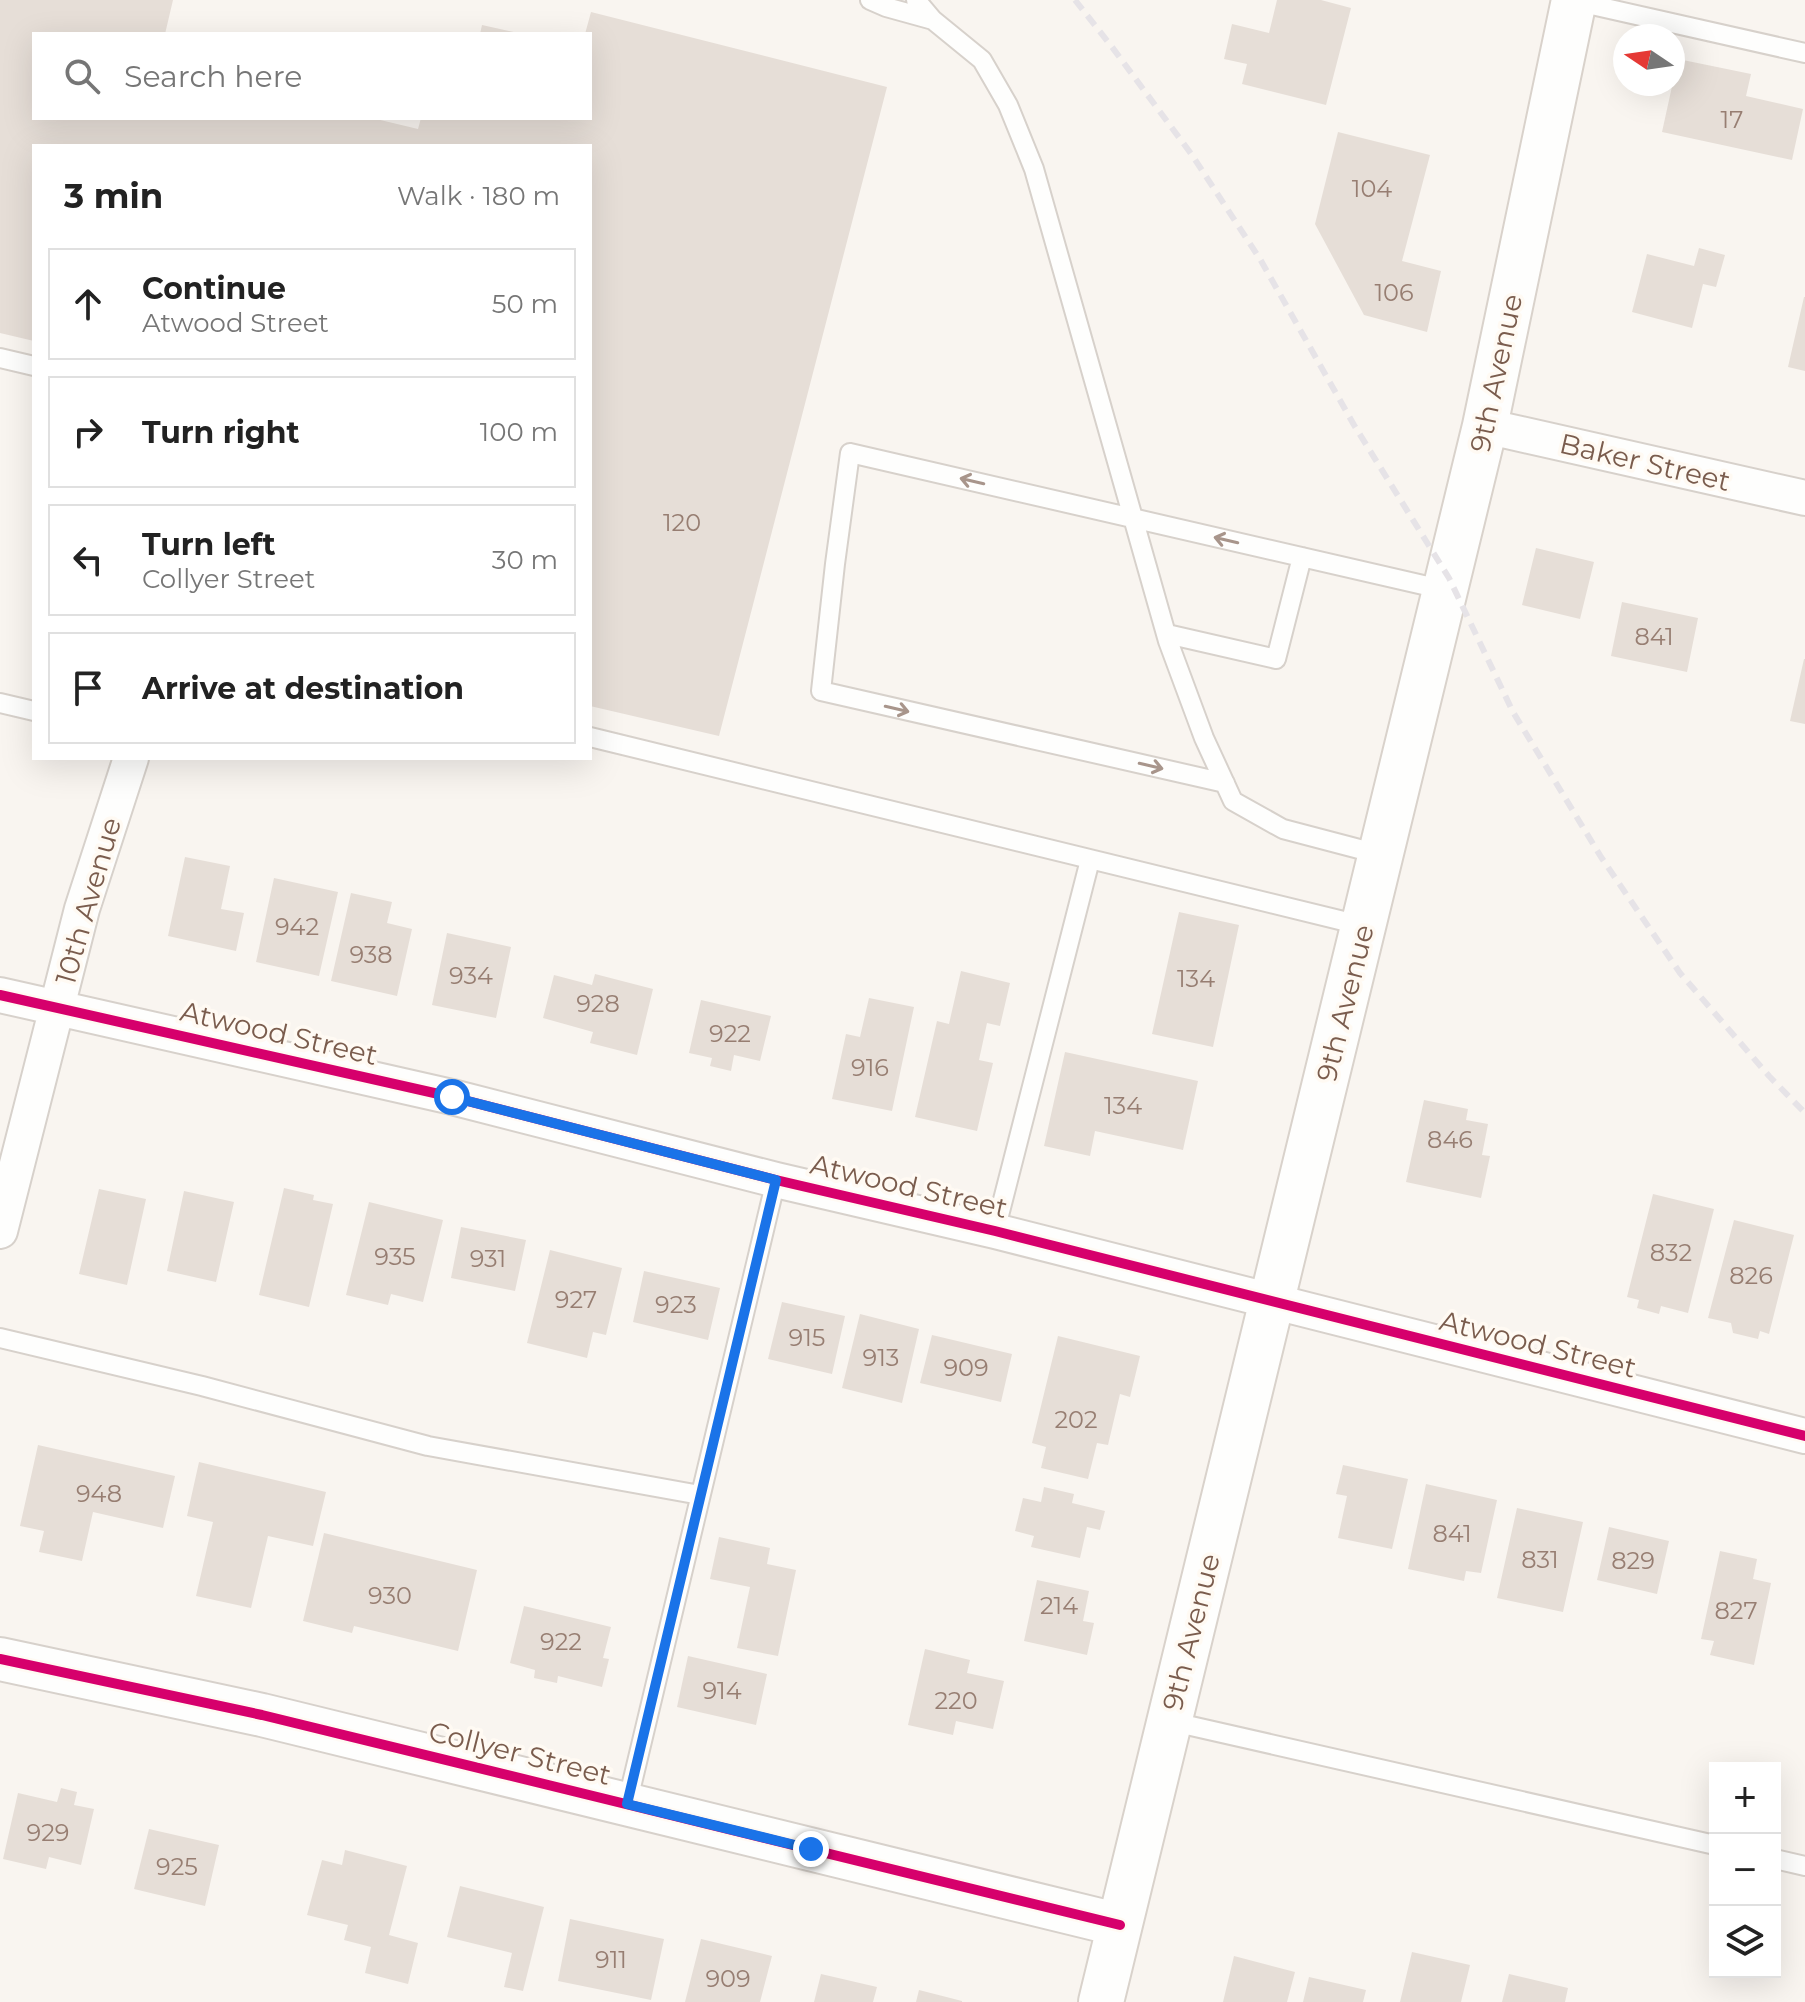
<!DOCTYPE html>
<html lang="en">
<head>
<meta charset="utf-8">
<style>
	:root { --surface:#fff; --page:#f2f2f2; --text:#222; --muted:#767676; --line:#e0e0e0 }
	body { margin:0; font-family:Montserrat,sans-serif; background:var(--page); color:var(--text) }
	.controls { position:absolute; right:24px; bottom:24px; display:grid; overflow:hidden; border-radius:0px; box-shadow:0 8px 32px #0002 }
	.controls button { width:72px; height:72px; display:grid; place-items:center; padding:0; border:0; border-bottom:2px solid var(--line); background:var(--surface); color:var(--text); font:40px sans-serif }
	.compass { position:absolute; left:1613px; top:24px; width:72px; height:72px; border-radius:50%; background:var(--surface); box-shadow:0 8px 32px #0002; rotate:283deg }
	.stop { position:absolute; width:24px; height:24px; margin:-18px; border:6px solid #1a73e8; border-radius:50%; background:#fff }
	.stop.end { background:#1a73e8; border-color:#fff; box-shadow:0 2px 8px #0008 }
	.list { margin:0; padding:0; list-style:none }
	h2 { display:flex; justify-content:space-between; align-items:center; height:104px; margin:0; padding:0 32px; font-size:34px }
	h2 small { font-size:26px; font-weight:400; color:var(--muted) }
	.list li { display:grid; grid-template-columns:52px 1fr auto; gap:24px; align-items:center; box-sizing:border-box; height:112px; margin:0 16px 16px; padding:0 16px; border:2px solid var(--line); border-radius:0px }
	.list b { display:block; font-size:30px; white-space:nowrap }
	.list p { margin:0; font-size:26px; white-space:nowrap; color:var(--muted) }
	.list em { font-size:26px; font-style:normal; color:var(--muted) }
	.icon { flex:none; width:44px; height:44px; fill:none; stroke:currentColor; stroke-width:2; stroke-linecap:round; stroke-linejoin:round }
	.map { position:relative; flex:none; width:1805px; height:2002px; overflow:hidden }
	.search { position:absolute; background:var(--surface); box-shadow:0 8px 32px #0002; left:32px; top:32px; width:560px; height:88px; display:flex; align-items:center; gap:20px; box-sizing:border-box; padding:0 28px; border-radius:0px; color:var(--muted); font-size:30px }
	.panel { position:absolute; background:var(--surface); box-shadow:0 8px 32px #0002; left:32px; top:144px; width:560px; height:616px; border-radius:0px }
	.map>svg:first-child { display:block }
</style>
</head>
<body>
<div class="map">
<svg width="1805" height="2002" viewBox="0 0 1805 2002">
	<rect width="100%" height="100%" fill="#f9f5f0"/>
	<path fill="#e6ded7" d="M0 0H173L165 34H34V118H372L418 129 421 118H590V34H585L591 12 887 87 719 736 590 706V146H34V341L0 333Z
		M1277 0H1321L1351 8 1326 105 1242 84 1247 64 1224 59 1232 24 1269 33Z
		M482 25 518 33V34H480Z
		M1678 59 1751 74 1746 96 1803 109 1792 160 1662 132Z
		M1338 132 1430 155 1402 261 1441 271 1427 332 1364 315 1315 224Z
		M1699 248 1725 255 1716 287 1703 284 1692 328 1632 312 1647 254 1694 266Z
		M1804 297H1805V371L1788 367Z
		M1536 548 1594 562 1580 619 1522 605Z
		M1622 602 1698 618 1687 672 1611 656Z
		M1804 659H1805V724L1790 721Z
		M185 857 230 866 221 909 244 913 236 951 168 936Z
		M274 878 338 892 319 976 256 962Z
		M351 893 392 902 387 923 412 929 397 996 331 981Z
		M1179 912 1239 925 1213 1047 1152 1034Z
		M447 933 511 947 496 1018 432 1005Z
		M961 971 1010 983 1000 1026 987 1023 979 1060 993 1063 977 1131 915 1117 937 1021 949 1024Z
		M595 974 653 989 637 1055 590 1043 593 1032 543 1018 554 975 592 985Z
		M869 998 914 1007 892 1111 832 1099 846 1034 860 1037Z
		M701 1000 771 1016 760 1061 734 1055 731 1071 710 1066 712 1058 689 1053Z
		M1065 1052 1198 1081 1183 1150 1095 1131 1090 1156 1044 1146Z
		M1424 1100 1468 1109 1466 1120 1488 1124 1482 1155 1490 1156 1481 1198 1406 1182Z
		M284 1188 314 1195 313 1200 333 1204 309 1307 259 1295Z
		M99 1189 146 1199 127 1285 79 1274Z
		M184 1191 234 1202 216 1282 167 1271Z
		M1653 1194 1714 1209 1688 1313 1661 1306 1659 1314 1637 1308 1639 1300 1627 1297Z
		M369 1202 443 1220 423 1302 391 1294 388 1305 346 1295Z
		M1734 1220 1794 1235 1769 1334 1760 1331 1758 1339 1733 1333 1731 1323 1708 1318Z
		M461 1227 526 1240 515 1291 451 1278Z
		M550 1250 622 1268 606 1335 593 1332 587 1358 527 1343Z
		M644 1271 720 1288 708 1340 633 1322Z
		M782 1302 845 1316 832 1374 768 1359Z
		M860 1314 919 1329 902 1403 842 1388Z
		M932 1335 1012 1354 1001 1402 920 1383Z
		M1058 1336 1140 1356 1130 1397 1120 1394 1108 1445 1097 1443 1088 1479 1041 1468 1046 1447 1032 1443Z
		M38 1445 175 1476 163 1528 93 1512 82 1561 39 1552 44 1531 20 1526Z
		M199 1462 326 1492 313 1546 268 1536 251 1608 196 1596 213 1522 187 1516Z
		M1343 1465 1408 1479 1392 1549 1338 1538 1347 1496 1336 1494Z
		M1426 1484 1497 1500 1481 1573 1466 1571 1464 1581 1408 1569Z
		M1044 1487 1074 1494 1072 1503 1105 1511 1100 1530 1087 1527 1080 1558 1031 1547 1034 1536 1015 1531 1023 1498 1041 1502Z
		M1517 1508 1583 1522 1563 1612 1497 1598Z
		M1609 1527 1669 1541 1657 1594 1597 1580Z
		M324 1533 477 1570 458 1651 354 1626 352 1633 303 1621Z
		M719 1537 770 1548 767 1564 796 1570 778 1656 737 1648 750 1587 710 1579Z
		M1720 1551 1757 1559 1753 1579 1771 1583 1754 1665 1710 1655 1714 1641 1701 1639Z
		M1037 1580 1089 1591 1083 1621 1094 1623 1087 1655 1024 1641Z
		M524 1606 611 1627 603 1658 609 1659 602 1687 558 1676 557 1683 534 1678 535 1670 510 1663Z
		M925 1649 970 1660 967 1673 1004 1681 993 1729 956 1721 953 1735 908 1725Z
		M688 1656 767 1674 756 1725 677 1707Z
		M61 1788 77 1792 74 1805 94 1809 81 1865 49 1857 46 1869 3 1859 18 1793 57 1802Z
		M149 1829 219 1845 205 1906 134 1889Z
		M345 1850 407 1866 389 1935 418 1943 408 1984 365 1973 371 1947 344 1940 348 1925 307 1915 322 1860 342 1865Z
		M460 1886 544 1907 523 1991 504 1987 512 1953 447 1937Z
		M570 1919 664 1939 651 2000 558 1981Z
		M701 1939 772 1956 760 2002H685Z
		M1412 1952 1470 1965 1461 2002H1400Z
		M1234 1956 1295 1972 1287 2002H1223Z
		M821 1974 877 1987 873 2002H814Z
		M1509 1974 1568 1988 1565 2002H1502Z
		M1309 1977 1366 1990 1363 2002H1303Z
		M919 1990 962 2001V2002H916Z"/>
	<g fill="none" stroke-linecap="round" stroke-linejoin="round">
		<defs>
			<path id="service" d="M870 0 886 7 933 20 916 0
				M1574 1 1805 53
				M933 20 982 60 1008 105 1034 169 1168 641 1204 738 1233 801 1283 829 1382 855
				M0 358 34 366
				M1167 634 1276 659 1302 557
				M0 703 34 711
				M590 737 1364 926
				M1225 783 821 691 835 564 850 453 1445 590
				M995 1231 1090 860
				M0 1338 202 1386 428 1446 700 1495
				M1169 1721 1715 1845
				M627 1804 776 1180
				M1775 1859 1805 1866"/>
			<path id="minor" d="M1485 426 1805 498
				M0 995 452 1097 776 1180 995 1231 1805 1436
				M0 1231 82 909 131 758"/>
			<path id="tertiary" d="M0 1659 262 1715 1120 1925"/>
			<path id="secondary" d="M1101 2002 1485 426 1574 0"/>
		</defs>
		<use href="#service" stroke="#d7d1cb" stroke-width="22"/>
		<use href="#minor" stroke="#d7d1cb" stroke-width="38"/>
		<use href="#tertiary" stroke="#d7d1cb" stroke-width="46"/>
		<use href="#secondary" stroke="#d9d2cb" stroke-width="48"/>
		<use href="#service" stroke="#fefefd" stroke-width="18"/>
		<use href="#minor" stroke="#fefefd" stroke-width="34"/>
		<use href="#tertiary" stroke="#fefefd" stroke-width="42"/>
		<use href="#secondary" stroke="#fefefd" stroke-width="44"/>
		<path stroke="#e6e3e7" stroke-width="6" stroke-dasharray="12 8" stroke-linecap="butt" d="M1075 0 1112 47 1192 155 1260 259 1354 425 1449 578 1513 712 1601 857 1680 973 1769 1076 1805 1113"/>
		<defs>
			<path id="cycleway" d="M0 995 452 1097 776 1180 995 1231 1805 1436
				M0 1659 262 1715 1120 1925"/>
		</defs>
		<use href="#cycleway" stroke="#fffaf3" stroke-width="15"/>
		<use href="#cycleway" stroke="#d6006c" stroke-width="10"/>
	</g>
	<defs><path id="oneway-shaft" d="M-6 0H5M1.5-3L5.5 0L1.5 3" fill="none" stroke-width="1.6" stroke-linecap="round" stroke-linejoin="round" transform="scale(2)"/></defs>
	<g stroke="#a8958b">
		<use href="#oneway-shaft" transform="translate(972 481) rotate(-167)"/>
		<use href="#oneway-shaft" transform="translate(1226 540) rotate(-167)"/>
		<use href="#oneway-shaft" transform="translate(897 709) rotate(13)"/>
		<use href="#oneway-shaft" transform="translate(1151 766) rotate(13)"/>
	</g>
	<g fill="none" stroke-linecap="round" stroke-linejoin="round">
		<path stroke="#1a73e8" stroke-width="10" d="M452 1097 776 1180 627 1804 811 1849"/>
	</g>
	<g text-anchor="middle" stroke-width="7" stroke-linejoin="round" paint-order="stroke">
		<g font-size="24" fill="#977e72">
			<text x="1732" y="128">17</text>
			<text x="1372" y="197">104</text>
			<text x="1394" y="301">106</text>
			<text x="682" y="531">120</text>
			<text x="1654" y="645">841</text>
			<text x="297" y="935">942</text>
			<text x="371" y="963">938</text>
			<text x="471" y="984">934</text>
			<text x="1196" y="987">134</text>
			<text x="598" y="1012">928</text>
			<text x="730" y="1042">922</text>
			<text x="870" y="1076">916</text>
			<text x="1123" y="1114">134</text>
			<text x="1450" y="1148">846</text>
			<text x="1671" y="1261">832</text>
			<text x="395" y="1265">935</text>
			<text x="488" y="1267">931</text>
			<text x="1751" y="1284">826</text>
			<text x="576" y="1308">927</text>
			<text x="676" y="1313">923</text>
			<text x="807" y="1346">915</text>
			<text x="881" y="1366">913</text>
			<text x="966" y="1376">909</text>
			<text x="1076" y="1428">202</text>
			<text x="99" y="1502">948</text>
			<text x="1452" y="1542">841</text>
			<text x="1540" y="1568">831</text>
			<text x="1633" y="1569">829</text>
			<text x="390" y="1604">930</text>
			<text x="1059" y="1614">214</text>
			<text x="1736" y="1619">827</text>
			<text x="561" y="1650">922</text>
			<text x="722" y="1699">914</text>
			<text x="956" y="1709">220</text>
			<text x="48" y="1841">929</text>
			<text x="177" y="1875">925</text>
			<text x="611" y="1968">911</text>
			<text x="728" y="1987">909</text>
		</g>
		<g font-size="28" fill="#7a5c4d" stroke="#fffaf3">
			<text transform="translate(1496 373) rotate(-78)" y="10">9th Avenue</text>
			<text transform="translate(1645 462) rotate(13)" y="10">Baker Street</text>
			<text transform="translate(88 901) rotate(-74)" y="10">10th Avenue</text>
			<text transform="translate(1345 1003) rotate(-76)" y="10">9th Avenue</text>
			<text transform="translate(279 1033) rotate(13)" y="10">Atwood Street</text>
			<text transform="translate(909 1186) rotate(13)" y="10">Atwood Street</text>
			<text transform="translate(1538 1344) rotate(14)" y="10">Atwood Street</text>
			<text transform="translate(1191 1632) rotate(-76)" y="10">9th Avenue</text>
			<text transform="translate(520 1753) rotate(14)" y="10">Collyer Street</text>
		</g>
	</g>
</svg>
<div class="controls">
<button>+</button>
<button>−</button>
<button><svg class="icon" aria-label="layers" viewBox="0 0 24 24"><path d="M12 4l9 5-9 5-9-5zM3 14l9 5 9-5"/></svg></button>
</div>
<svg class="compass" viewBox="-18 -18 36 36"><path d="M0-13l5 13h-10z" fill="#e53935"/><path d="M0 13l5-13h-10z" fill="#767676"/></svg>
<div class="stop" style="left:452px;top:1097px"></div>
<div class="stop end" style="left:811px;top:1849px"></div>
<div class="search"><svg class="icon" aria-label="search" viewBox="0 0 24 24"><circle cx="10" cy="10" r="6"/><path d="M15 15l6 6"/></svg>Search here</div>
<section class="panel">
<h2>3 min<small>Walk · 180 m</small></h2>
<ul class="list">
<li><svg class="icon" aria-label="ahead" viewBox="0 0 24 24"><path d="M12 20V5M6 11l6-6 6 6"/></svg><div><b>Continue</b><p>Atwood Street</p></div><em>50 m</em></li>
<li><svg class="icon" aria-label="right" viewBox="0 0 24 24"><path d="M7 20v-9h11M14 6l5 5-5 5"/></svg><div><b>Turn right</b></div><em>100 m</em></li>
<li><svg class="icon" aria-label="left" viewBox="0 0 24 24"><path d="M17 20v-9H6M10 6l-5 5 5 5"/></svg><div><b>Turn left</b><p>Collyer Street</p></div><em>30 m</em></li>
<li><svg class="icon" aria-label="arrive" viewBox="0 0 24 24"><path d="M6 21V4h12l-3 4 3 4H6"/></svg><div><b>Arrive at destination</b></div></li>
</ul>
</section>
</div>
</body>
</html>
